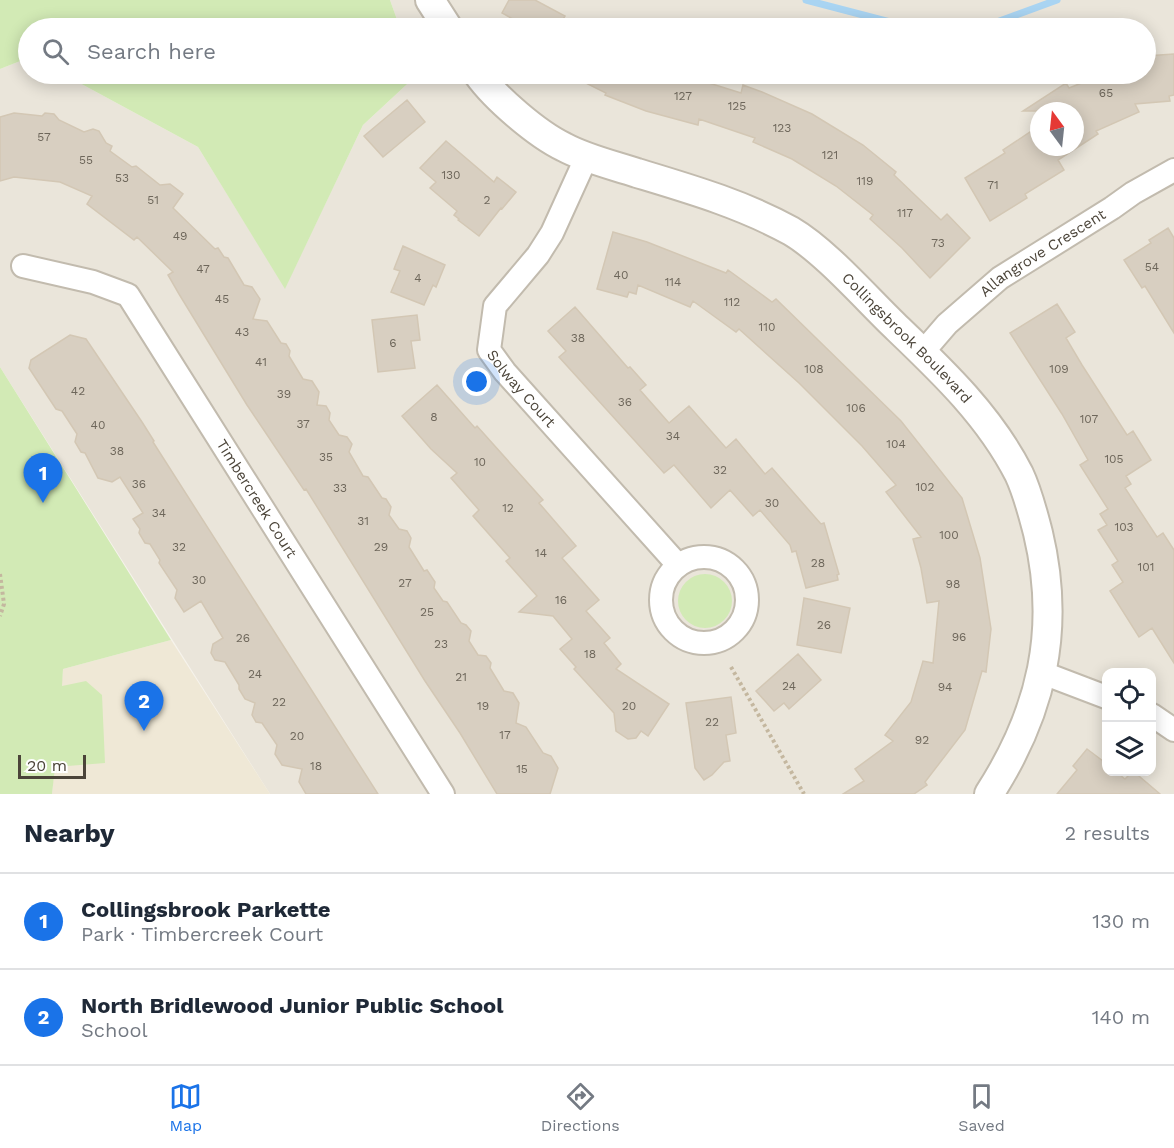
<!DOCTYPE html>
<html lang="en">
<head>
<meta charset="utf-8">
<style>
	:root { --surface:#fff; --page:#f6f6f7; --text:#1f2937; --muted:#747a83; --line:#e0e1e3; --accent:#1a73e8 }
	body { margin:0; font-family:"Work Sans",sans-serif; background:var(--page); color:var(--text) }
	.controls { position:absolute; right:18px; bottom:18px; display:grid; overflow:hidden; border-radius:12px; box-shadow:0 3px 15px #0003 }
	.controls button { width:54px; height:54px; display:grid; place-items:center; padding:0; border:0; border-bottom:2px solid var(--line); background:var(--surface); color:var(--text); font:30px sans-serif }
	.compass { position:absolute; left:1030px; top:102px; width:54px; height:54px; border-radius:50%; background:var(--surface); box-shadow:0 3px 15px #0003; rotate:345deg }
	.scale { position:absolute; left:18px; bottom:15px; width:68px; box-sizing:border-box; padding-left:6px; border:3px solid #4b4439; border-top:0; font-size:16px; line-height:21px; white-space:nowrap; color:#4b4439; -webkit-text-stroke:4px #fff; paint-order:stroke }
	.you { position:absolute; left:477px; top:382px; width:21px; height:21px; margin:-15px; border:4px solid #fff; border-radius:50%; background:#1a73e8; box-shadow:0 0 0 9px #1a73e833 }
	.badge { display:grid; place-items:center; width:39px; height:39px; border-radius:50%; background:var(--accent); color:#fff; font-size:20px; font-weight:700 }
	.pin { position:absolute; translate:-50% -50px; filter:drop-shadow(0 2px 3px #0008) }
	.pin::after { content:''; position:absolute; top:32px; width:21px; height:18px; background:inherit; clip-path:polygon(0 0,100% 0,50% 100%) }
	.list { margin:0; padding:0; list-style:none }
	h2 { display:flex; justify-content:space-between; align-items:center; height:78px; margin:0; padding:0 24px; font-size:26px }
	h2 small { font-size:20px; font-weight:400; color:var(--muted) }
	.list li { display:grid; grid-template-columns:39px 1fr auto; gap:18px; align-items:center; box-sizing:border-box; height:96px; padding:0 24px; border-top:2px solid var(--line) }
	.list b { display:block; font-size:22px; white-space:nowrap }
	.list p { margin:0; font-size:20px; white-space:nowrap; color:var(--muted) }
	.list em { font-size:20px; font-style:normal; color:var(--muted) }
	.icon { flex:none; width:33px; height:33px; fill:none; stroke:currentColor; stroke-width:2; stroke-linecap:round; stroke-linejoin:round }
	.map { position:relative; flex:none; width:1174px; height:794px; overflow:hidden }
	.search { position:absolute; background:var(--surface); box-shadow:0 3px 15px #0003; left:18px; right:18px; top:18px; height:66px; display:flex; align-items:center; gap:15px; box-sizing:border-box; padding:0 21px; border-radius:33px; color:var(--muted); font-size:22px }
	.sheet { height:270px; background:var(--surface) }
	nav { display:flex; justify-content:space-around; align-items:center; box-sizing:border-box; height:84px; border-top:2px solid var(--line); background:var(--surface); font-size:16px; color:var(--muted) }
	nav a { display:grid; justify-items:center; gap:3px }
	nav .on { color:var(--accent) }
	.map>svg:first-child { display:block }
</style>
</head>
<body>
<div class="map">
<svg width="1174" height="794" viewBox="0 0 1174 794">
	<rect width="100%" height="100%" fill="#f6f3ec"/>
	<path fill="#eae5da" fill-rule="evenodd" d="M390 0H1174V794H270L0 367V69L28 58V74H63L198 147 285 288 363 125 418 74H1146V28H400ZM1039 111H1075V147H1039ZM1106 672H1152V772H1106Z"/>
	<path fill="#efe8d6" d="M171 640 270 794H52L63 669Z"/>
	<path fill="#d2eab5" d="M0 0H390L400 28H28V58L0 69Z
		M63 74H418L363 125 285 289 198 147Z
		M0 367 171 640 63 669 62 686 86 681 102 695 105 763 55 767 52 794H0Z
		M678 601a27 27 0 1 1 54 0a27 27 0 1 1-54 0Z"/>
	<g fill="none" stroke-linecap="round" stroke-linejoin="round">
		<path stroke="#a9d4f2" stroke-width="7" d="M806 0 913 28
			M942 28 994 23 1057 0"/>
	</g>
	<path fill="#d8cfc1" stroke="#d3c7b4" stroke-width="1.5" d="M509 0H535L565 16 558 28H529L502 13Z
		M1174 54V95L1169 96 1170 101 1135 104 1139 112 1096 131 1098 134 1058 160 1064 170 1025 194 1027 198 990 221 965 178 1005 153 1003 150 1039 126V147H1075V111H1023L1066 83 1069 88 1104 74H1146V56Z
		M568 74H687L710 80 709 83 741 93 743 85 762 92 812 114 863 145 896 172 894 175 941 220 947 214 970 238 930 278 902 248 870 219 873 215 836 186 792 159 753 142 755 138 699 119 698 125 646 111 605 95 606 93Z
		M407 100 425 122 383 157 364 136Z
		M14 113 42 116 45 113 54 114 59 120 84 132 93 129 99 131 106 143 112 146 110 151 132 167 136 166 160 185 170 184 183 194 173 208 215 249 218 248 224 257 228 258 244 285 252 287 260 299 253 319 267 321 281 343 286 344 290 351 289 356 303 379 312 381 319 392 317 405 326 406 330 413 329 420 339 435 347 437 352 444 349 452 363 476 368 477 382 498 386 499 391 507 389 515 399 529 407 531 411 538 409 547 424 571 427 570 435 582 434 588 443 601 447 602 461 623 466 625 471 631 469 641 478 655 486 656 491 663 490 668 504 691 513 693 519 703 516 723 526 727 543 753 551 756 558 768 550 794H497L460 733 425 681 306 489 304 490 247 405 179 294 168 275 173 272 137 237 134 240 87 204 92 196 60 182 14 177 0 181V117Z
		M446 141 494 182 497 177 516 192 502 209 501 208 479 236 458 220 459 219 454 215 457 211 430 188 436 182 420 168Z
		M1168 228 1174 238V333L1145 286 1142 288 1124 260 1151 243 1149 240Z
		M613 232 647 242 726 273 728 270 772 302 776 299 901 421 962 498 980 558 991 629 986 672 982 671 965 730 925 782 927 785 914 794H843L864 781 855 769 893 741 885 735 911 702 923 661 933 663 939 601 927 603 921 568 913 539 921 537 886 492 896 485 862 446 799 383 739 329 736 332 693 301 690 307 638 285 636 294 629 292 627 297 597 289Z
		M403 246 445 265 436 287 433 285 424 305 391 292 400 271 394 269Z
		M1057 304 1075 332 1066 338 1082 365 1127 435 1133 431 1151 460 1126 476 1131 484 1125 488 1157 537 1163 533 1174 550V663L1152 628 1139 637 1110 591 1123 582 1112 565 1118 561 1098 530 1107 525 1100 514 1108 509 1080 465 1088 460 1062 414 1010 333Z
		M575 307 628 368 630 367 646 385 640 390 669 423 689 406 726 448 736 439 765 474 772 468 821 524 824 523 839 574 837 575 838 580 806 588 796 551 792 552 790 545 760 510 753 516 730 490 711 508 674 465 664 473 559 357 566 351 548 331Z
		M417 315 420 340 411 341 415 368 378 372 372 320Z
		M70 335 86 339 142 422 154 441 153 442 378 794H306L299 782 302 769 282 765 275 754 277 745 262 723 256 722 252 715 255 703 245 699 239 689V685L225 662 215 660 211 653 213 644 223 638 201 601 184 612 175 598 177 590 159 563 160 560 150 544 145 543 139 533 140 529 133 519 143 513 120 477 112 482 98 478 85 453 81 452 75 442 77 434 62 411 56 409 29 368 31 360Z
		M437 385 475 428 477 426 543 500 539 503 576 546 562 558 599 600 586 611 610 638 604 643 621 664 616 669 669 704 648 736 641 731 636 738 628 739 616 731 614 713 574 669 576 667 560 649 572 639 553 616 519 612 537 596 506 561 510 558 473 516 479 510 451 478 457 473 431 449 402 416Z
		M804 598 850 608 841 653 797 645Z
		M798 654 821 680 789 709 784 703 774 711 756 691Z
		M731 697 736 733 726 735 730 761 724 762 712 775 704 780 695 768 686 703Z
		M1087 749 1107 764V771H1115L1125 779 1133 771 1160 794H1057L1077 770 1073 766Z"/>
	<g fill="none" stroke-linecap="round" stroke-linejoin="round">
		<defs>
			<g id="minor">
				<path id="s1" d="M587 156 552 233 538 255 495 306 489 350 505 372 678 565"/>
				<path id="s2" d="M23 266 93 282 128 295 443 794"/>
				<path id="s3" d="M922 353 947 324 1000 278 1112 208 1133 193 1174 170"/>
				<circle cx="704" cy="600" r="43"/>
				<path d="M1043 673 1106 697"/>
				<path d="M1152 715 1174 730"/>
			</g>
			<g id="tertiary">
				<path d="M430 0 448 28"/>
				<path id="s4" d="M478 74C495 98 537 134 564 147 586 159 613 165 637 173 690 189 742 204 791 231 825 251 865 297 894 325 941 370 989 415 1019 474 1028 493 1033 514 1038 533 1061 629 1042 712 989 794"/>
			</g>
		</defs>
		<use href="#minor" stroke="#c2bbae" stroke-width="26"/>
		<use href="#tertiary" stroke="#c2bbae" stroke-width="32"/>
		<path stroke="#c4b79f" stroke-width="4" stroke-dasharray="3 3" stroke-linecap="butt" d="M0 574 4 604 0 616
			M731 667 804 794"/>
		<use href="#minor" stroke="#fff" stroke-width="22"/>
		<use href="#tertiary" stroke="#fff" stroke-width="28"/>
	</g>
	<g text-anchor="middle" stroke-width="5" stroke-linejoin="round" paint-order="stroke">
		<g font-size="12" fill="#6e675b">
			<text x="1106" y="97">65</text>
			<text x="683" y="100">127</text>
			<text x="737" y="110">125</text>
			<text x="782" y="132">123</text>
			<text x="44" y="141">57</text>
			<text x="830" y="159">121</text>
			<text x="86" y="164">55</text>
			<text x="451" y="179">130</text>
			<text x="122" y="182">53</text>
			<text x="865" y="185">119</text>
			<text x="993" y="189">71</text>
			<text x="153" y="204">51</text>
			<text x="487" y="204">2</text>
			<text x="905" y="217">117</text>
			<text x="180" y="240">49</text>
			<text x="938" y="247">73</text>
			<text x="1152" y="271">54</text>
			<text x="203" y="273">47</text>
			<text x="621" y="279">40</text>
			<text x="418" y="282">4</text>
			<text x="673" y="286">114</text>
			<text x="222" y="303">45</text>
			<text x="732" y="306">112</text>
			<text x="767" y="331">110</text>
			<text x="242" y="336">43</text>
			<text x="578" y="342">38</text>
			<text x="393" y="347">6</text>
			<text x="261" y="366">41</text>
			<text x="814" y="373">108</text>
			<text x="1059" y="373">109</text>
			<text x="78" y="395">42</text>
			<text x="284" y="398">39</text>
			<text x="625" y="406">36</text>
			<text x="856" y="412">106</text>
			<text x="434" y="421">8</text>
			<text x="1089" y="423">107</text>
			<text x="303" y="428">37</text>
			<text x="98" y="429">40</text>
			<text x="673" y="440">34</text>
			<text x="896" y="448">104</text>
			<text x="117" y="455">38</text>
			<text x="326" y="461">35</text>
			<text x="1114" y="463">105</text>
			<text x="480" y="466">10</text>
			<text x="720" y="474">32</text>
			<text x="139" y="488">36</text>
			<text x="925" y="491">102</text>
			<text x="340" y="492">33</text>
			<text x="772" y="507">30</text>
			<text x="508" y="512">12</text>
			<text x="159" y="517">34</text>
			<text x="363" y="525">31</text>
			<text x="1124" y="531">103</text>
			<text x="949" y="539">100</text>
			<text x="179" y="551">32</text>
			<text x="381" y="551">29</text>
			<text x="541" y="557">14</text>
			<text x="818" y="567">28</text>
			<text x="1146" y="571">101</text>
			<text x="199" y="584">30</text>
			<text x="405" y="587">27</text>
			<text x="953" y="588">98</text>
			<text x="561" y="604">16</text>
			<text x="427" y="616">25</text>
			<text x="824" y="629">26</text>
			<text x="959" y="641">96</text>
			<text x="243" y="642">26</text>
			<text x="441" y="648">23</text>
			<text x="590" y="658">18</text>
			<text x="255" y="678">24</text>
			<text x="461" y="681">21</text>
			<text x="789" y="690">24</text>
			<text x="945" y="691">94</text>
			<text x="279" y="706">22</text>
			<text x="483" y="710">19</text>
			<text x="629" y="710">20</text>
			<text x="712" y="726">22</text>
			<text x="505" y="739">17</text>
			<text x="297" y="740">20</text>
			<text x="922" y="744">92</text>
			<text x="316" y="770">18</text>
			<text x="522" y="773">15</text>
		</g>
		<g font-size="15" fill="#4b4439" stroke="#fff">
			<text dy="5" stroke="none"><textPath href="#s3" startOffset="158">Allangrove Crescent</textPath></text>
			<text dy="5" stroke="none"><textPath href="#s4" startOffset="514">Collingsbrook Boulevard</textPath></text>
			<text dy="5" stroke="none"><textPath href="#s1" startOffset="272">Solway Court</textPath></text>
			<text dy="5" stroke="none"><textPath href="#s2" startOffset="350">Timbercreek Court</textPath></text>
		</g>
	</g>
</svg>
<div class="controls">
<button><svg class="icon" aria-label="locate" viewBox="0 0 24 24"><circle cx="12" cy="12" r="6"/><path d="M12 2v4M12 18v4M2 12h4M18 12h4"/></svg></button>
<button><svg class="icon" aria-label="layers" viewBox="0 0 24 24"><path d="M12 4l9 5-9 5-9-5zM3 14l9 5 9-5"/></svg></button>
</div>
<svg class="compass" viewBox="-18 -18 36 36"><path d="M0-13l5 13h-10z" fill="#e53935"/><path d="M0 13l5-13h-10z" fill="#747a83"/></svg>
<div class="scale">20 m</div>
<div class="you"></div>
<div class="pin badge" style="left:43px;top:503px">1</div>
<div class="pin badge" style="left:144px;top:731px">2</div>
<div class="search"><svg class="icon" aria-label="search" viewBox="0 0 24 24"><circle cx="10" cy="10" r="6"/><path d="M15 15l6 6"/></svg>Search here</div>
</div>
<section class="sheet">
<h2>Nearby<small>2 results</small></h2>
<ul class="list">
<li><span class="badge">1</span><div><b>Collingsbrook Parkette</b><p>Park · Timbercreek Court</p></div><em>130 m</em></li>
<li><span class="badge">2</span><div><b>North Bridlewood Junior Public School</b><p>School</p></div><em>140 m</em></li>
</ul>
</section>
<nav>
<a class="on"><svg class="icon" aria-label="map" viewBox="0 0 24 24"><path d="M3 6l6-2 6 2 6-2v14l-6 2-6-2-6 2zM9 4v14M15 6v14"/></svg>Map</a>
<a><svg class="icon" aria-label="directions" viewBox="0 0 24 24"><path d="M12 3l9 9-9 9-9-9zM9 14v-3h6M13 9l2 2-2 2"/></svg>Directions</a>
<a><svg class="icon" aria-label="saved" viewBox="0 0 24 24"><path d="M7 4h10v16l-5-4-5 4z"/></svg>Saved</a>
</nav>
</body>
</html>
